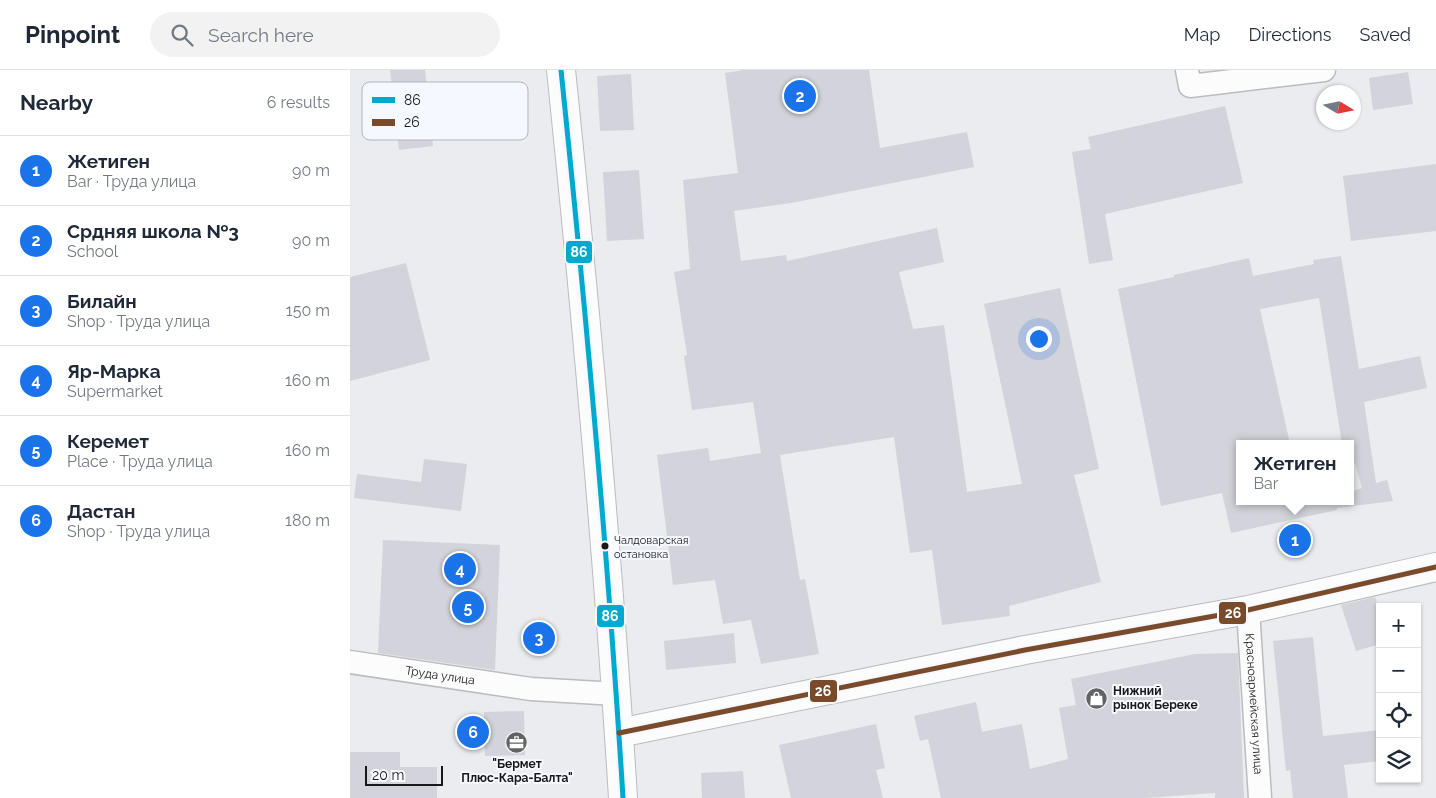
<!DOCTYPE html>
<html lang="en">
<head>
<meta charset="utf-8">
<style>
	:root { --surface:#fff; --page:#f2f2f3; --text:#1f2937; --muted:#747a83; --line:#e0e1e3; --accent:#1a73e8 }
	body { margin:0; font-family:Raleway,sans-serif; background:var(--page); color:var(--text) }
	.controls { position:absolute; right:15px; bottom:15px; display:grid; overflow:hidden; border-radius:0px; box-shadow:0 1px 4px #0004 }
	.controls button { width:45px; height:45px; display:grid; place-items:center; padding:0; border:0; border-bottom:1px solid var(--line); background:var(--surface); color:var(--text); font:25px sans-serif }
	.compass { position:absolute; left:966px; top:15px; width:45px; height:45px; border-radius:50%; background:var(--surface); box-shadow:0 1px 4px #0004; rotate:100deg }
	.scale { position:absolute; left:15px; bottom:12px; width:78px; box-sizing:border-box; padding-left:5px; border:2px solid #18191b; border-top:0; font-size:14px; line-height:18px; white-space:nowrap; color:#18191b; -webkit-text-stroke:4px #f5f8ff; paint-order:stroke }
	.you { position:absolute; left:688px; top:268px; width:18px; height:18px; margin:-12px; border:4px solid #fff; border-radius:50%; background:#1a73e8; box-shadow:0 0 0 8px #1a73e833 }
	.badge { display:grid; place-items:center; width:32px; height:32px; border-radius:50%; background:var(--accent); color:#fff; font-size:16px; font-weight:700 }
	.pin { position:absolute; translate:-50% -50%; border:2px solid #fff; box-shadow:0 1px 5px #0006 }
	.popup { position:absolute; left:886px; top:370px; width:118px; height:65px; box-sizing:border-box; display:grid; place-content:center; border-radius:0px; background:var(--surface); filter:drop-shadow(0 1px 4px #0005); font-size:16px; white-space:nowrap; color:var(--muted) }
	.popup b { font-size:19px; color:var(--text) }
	.popup::after { content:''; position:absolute; left:50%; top:100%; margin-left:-10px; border:10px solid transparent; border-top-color:var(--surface) }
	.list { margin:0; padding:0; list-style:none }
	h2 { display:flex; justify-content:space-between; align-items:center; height:65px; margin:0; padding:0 20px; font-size:21px }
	h2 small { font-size:16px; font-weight:400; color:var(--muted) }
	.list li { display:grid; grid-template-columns:32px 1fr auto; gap:15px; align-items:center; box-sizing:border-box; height:70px; padding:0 20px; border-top:1px solid var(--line) }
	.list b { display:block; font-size:19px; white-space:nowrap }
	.list p { margin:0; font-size:16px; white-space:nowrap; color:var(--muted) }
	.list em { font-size:16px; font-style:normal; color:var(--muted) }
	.icon { flex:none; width:28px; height:28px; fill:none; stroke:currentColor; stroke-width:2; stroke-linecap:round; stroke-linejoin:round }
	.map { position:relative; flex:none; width:1086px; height:728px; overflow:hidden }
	header { display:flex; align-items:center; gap:30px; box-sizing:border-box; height:70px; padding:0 25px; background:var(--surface); border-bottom:1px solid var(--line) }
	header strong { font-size:24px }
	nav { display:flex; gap:28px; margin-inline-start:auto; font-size:18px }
	.search { width:350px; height:45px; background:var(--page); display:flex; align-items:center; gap:12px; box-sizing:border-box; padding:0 18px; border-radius:28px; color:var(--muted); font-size:19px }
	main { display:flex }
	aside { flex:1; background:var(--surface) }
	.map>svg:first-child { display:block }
</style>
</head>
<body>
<header>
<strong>Pinpoint</strong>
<div class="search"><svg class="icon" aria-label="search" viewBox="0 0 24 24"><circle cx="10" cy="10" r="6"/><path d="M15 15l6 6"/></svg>Search here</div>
<nav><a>Map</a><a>Directions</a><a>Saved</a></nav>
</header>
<main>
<aside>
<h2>Nearby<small>6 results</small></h2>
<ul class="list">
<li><span class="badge">1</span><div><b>Жетиген</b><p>Bar · Труда улица</p></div><em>90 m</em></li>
<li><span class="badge">2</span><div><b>Срдняя школа №3</b><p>School</p></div><em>90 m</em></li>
<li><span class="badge">3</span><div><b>Билайн</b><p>Shop · Труда улица</p></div><em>150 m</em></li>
<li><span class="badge">4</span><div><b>Яр-Марка</b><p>Supermarket</p></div><em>160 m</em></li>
<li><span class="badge">5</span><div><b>Керемет</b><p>Place · Труда улица</p></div><em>160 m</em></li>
<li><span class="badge">6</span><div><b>Дастан</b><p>Shop · Труда улица</p></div><em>180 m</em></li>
</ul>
</aside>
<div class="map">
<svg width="1086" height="728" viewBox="0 0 1086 728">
	<rect width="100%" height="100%" fill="#eaecef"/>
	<path fill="#d3d3db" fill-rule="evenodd" d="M40 0H75L83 76 49 80Z
		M394 0H519L530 78 617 62 624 97 441 133 384 141 391 191 436 185 437 191 587 158 594 192 549 202 563 259 594 255 617 422 672 414 634 234 710 218 749 399 724 405 751 512 659 536 660 546 592 555 582 480 560 483 544 367 430 385 450 510 455 509 469 584 411 594 401 550 373 554 365 510 323 515 307 385 358 378 360 391 411 383 403 332 342 340 334 286 337 285 324 202 340 199 333 110 388 103 375 3Z
		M1058 2 1063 34 1023 40 1019 8Z
		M281 4 284 60 250 61 247 6Z
		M875 36 893 113 755 144 763 190 739 194 722 82 741 79 738 67Z
		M1086 94V161L1001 171 993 106Z
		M289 100 294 169 257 171 253 102Z
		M991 186 1009 299 1070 286 1077 318 1014 332 1026 413 1037 410 1043 431 987 438V440L881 463 872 423 811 436 768 219 824 207V205L899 188 903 206 964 194 963 190ZM969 228 992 374H1000V394L1005 393 1012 418 1000 422V431H890V374H940L910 239Z
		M56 193 80 290 0 311V207Z
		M74 389 117 394 111 441 4 428 7 404 71 412Z
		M33 470 150 475 145 600 28 583Z
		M1025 527 1030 542V574L1006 581 991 535Z
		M384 563 386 593 316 600 314 571Z
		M963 567 973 666 1030 660V691L994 695 998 728H943L940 700 936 701 923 571Z
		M888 583 894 728H865V723L795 728H591L578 669 570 671 564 646 626 632 632 662 672 654 680 699 718 689 709 638 726 635 721 609 845 584Z
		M174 641 175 685 135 686 134 642Z
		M526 654 535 698 526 700 533 728H441L429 675Z
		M0 682H50V697H87V728H0Z
		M393 701 395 728H352L351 703Z"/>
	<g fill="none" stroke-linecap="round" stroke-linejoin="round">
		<defs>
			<g id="street">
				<path d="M837 0 840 16 974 0"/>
				<path id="s1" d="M898 540 910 728"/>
				<path id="s2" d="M0 592 181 619 267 624"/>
			</g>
			<path id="secondary" d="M269 663 675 580 898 540 1086 497"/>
			<path id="highway" d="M211 0C236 242 258 485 273 728"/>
		</defs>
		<use href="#street" stroke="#babcbe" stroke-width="25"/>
		<use href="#secondary" stroke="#babcbe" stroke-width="30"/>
		<use href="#highway" stroke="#babcbe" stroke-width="30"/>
		<use href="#street" stroke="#fcfcfd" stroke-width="22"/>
		<use href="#secondary" stroke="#fcfcfd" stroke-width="28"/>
		<use href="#highway" stroke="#fcfcfd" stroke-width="28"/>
		<defs>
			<path id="bus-1" d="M211 0C236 242 258 485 273 728"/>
			<path id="bus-2" d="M269 663 675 580 898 540 1086 497"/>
		</defs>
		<use href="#bus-1" stroke="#f5f8ff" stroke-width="9"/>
		<use href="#bus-2" stroke="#f5f8ff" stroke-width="9"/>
		<use href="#bus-1" stroke="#00a9ce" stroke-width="5"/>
		<use href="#bus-2" stroke="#7a4b2a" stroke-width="5"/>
	</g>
	<defs>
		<symbol id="shop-disc" viewBox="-11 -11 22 22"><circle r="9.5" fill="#626365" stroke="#f5f8ff"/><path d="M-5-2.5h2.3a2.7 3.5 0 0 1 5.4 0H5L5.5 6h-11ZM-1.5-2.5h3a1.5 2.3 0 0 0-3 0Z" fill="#fff"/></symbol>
		<symbol id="office-disc" viewBox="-11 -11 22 22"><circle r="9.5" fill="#626365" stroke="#f5f8ff"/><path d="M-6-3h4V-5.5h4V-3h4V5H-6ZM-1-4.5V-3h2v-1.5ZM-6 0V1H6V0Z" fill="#fff"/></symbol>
	</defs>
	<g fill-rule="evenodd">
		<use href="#shop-disc" x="734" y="616" width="25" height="25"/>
		<use href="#office-disc" x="154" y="660" width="25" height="25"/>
	</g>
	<circle fill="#18191b" stroke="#f5f8ff" stroke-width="2" cx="255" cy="476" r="4.5"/>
	<g text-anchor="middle" stroke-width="4" stroke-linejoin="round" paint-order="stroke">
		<g font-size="11" fill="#18191b" stroke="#f5f8ff" text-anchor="start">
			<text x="264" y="474">Чалдоварская<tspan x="264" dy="14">остановка</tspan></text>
		</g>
		<g font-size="12" fill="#18191b" stroke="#f5f8ff">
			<text dy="4" stroke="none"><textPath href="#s2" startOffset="91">Труда улица</textPath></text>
			<text dy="4" stroke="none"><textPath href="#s1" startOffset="94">Красноармейская улица</textPath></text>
		</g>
		<g font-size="12" font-weight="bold" fill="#18191b" stroke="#f5f8ff" text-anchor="start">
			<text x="763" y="625">Нижний<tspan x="763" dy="14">рынок Береке</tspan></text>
			<text x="167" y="698" text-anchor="middle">"Бермет<tspan x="167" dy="14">Плюс-Кара-Балта"</tspan></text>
		</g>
	</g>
	<rect x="12" y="12" width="166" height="58" rx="8" fill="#f5f8ff" stroke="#b3b5bb" stroke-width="1"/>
	<rect x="22" y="27" width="23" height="6" fill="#00a9ce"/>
	<rect x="22" y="49" width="23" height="7" fill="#7a4b2a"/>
	<g font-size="14" fill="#18191b">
		<text x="54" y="35">86</text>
		<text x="54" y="57">26</text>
	</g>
	<g stroke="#f5f8ff" stroke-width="2">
		<rect x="215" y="170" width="28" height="24" rx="5" fill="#00a9ce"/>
		<rect x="868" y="531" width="29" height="24" rx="5" fill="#7a4b2a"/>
		<rect x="246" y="534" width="29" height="24" rx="5" fill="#00a9ce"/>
		<rect x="459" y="609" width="29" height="24" rx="5" fill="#7a4b2a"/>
	</g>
	<g font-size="14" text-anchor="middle" font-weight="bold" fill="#fff">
		<text x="229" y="187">86</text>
		<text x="883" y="548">26</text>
		<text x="260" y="551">86</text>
		<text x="473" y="626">26</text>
	</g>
</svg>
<div class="controls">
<button>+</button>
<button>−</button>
<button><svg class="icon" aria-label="locate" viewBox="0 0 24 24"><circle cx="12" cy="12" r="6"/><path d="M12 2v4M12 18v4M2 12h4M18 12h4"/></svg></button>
<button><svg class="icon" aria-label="layers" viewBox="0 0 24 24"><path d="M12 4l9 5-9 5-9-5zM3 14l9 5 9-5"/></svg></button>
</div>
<svg class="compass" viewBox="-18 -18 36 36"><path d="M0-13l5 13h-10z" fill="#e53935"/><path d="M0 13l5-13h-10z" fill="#747a83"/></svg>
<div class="scale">20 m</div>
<div class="you"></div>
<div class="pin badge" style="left:945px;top:470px">1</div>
<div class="popup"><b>Жетиген</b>Bar</div>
<div class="pin badge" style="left:450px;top:26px">2</div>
<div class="pin badge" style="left:189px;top:568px">3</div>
<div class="pin badge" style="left:110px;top:499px">4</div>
<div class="pin badge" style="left:118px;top:537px">5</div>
<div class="pin badge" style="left:123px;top:662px">6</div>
</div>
</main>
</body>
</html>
